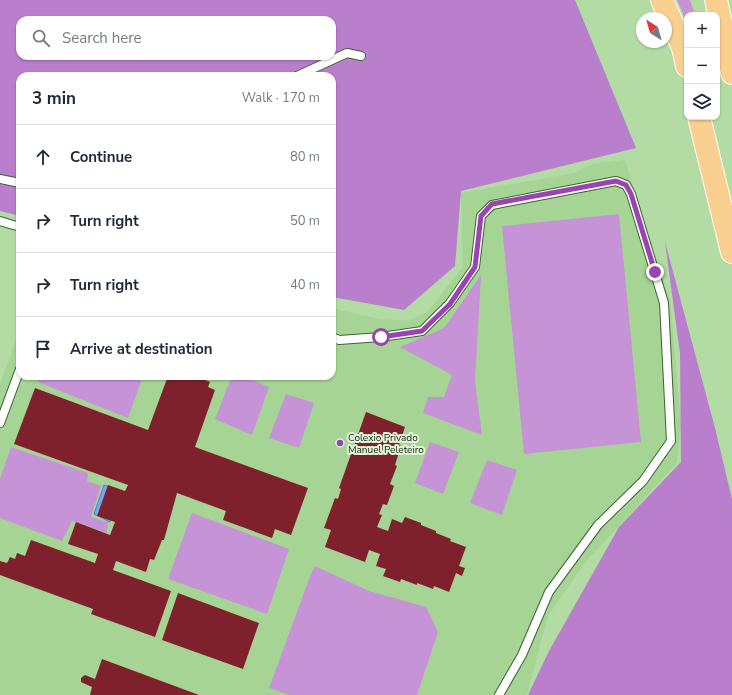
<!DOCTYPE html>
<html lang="en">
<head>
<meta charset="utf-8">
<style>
	:root { --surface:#fff; --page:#f6f6f7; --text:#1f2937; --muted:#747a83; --line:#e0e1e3 }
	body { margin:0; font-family:"Nunito Sans",sans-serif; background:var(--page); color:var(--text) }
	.controls { position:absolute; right:12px; top:12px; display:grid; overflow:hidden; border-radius:8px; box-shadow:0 1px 3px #0004 }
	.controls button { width:36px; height:36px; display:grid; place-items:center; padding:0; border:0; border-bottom:1px solid var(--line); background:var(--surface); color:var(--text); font:20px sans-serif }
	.compass { position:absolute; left:636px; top:12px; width:36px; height:36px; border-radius:50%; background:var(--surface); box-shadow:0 1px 3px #0004; rotate:323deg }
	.stop { position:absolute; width:12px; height:12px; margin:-9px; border:3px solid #9944b2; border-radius:50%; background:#fff }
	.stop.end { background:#9944b2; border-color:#fff; box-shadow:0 1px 4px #0008 }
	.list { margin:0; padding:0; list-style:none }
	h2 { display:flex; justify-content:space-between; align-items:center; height:52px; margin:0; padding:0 16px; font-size:17px }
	h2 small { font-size:13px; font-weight:400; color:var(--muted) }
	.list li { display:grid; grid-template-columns:26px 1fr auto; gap:12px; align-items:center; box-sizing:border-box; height:64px; padding:0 16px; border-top:1px solid var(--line) }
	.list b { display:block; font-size:15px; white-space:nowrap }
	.list em { font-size:13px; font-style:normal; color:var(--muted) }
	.icon { flex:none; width:22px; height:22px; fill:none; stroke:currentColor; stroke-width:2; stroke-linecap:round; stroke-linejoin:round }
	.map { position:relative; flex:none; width:732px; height:695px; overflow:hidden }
	.search { position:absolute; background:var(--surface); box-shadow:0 1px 3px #0004; left:16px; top:16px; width:320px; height:44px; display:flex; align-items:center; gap:10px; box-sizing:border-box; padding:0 14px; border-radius:12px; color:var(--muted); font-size:15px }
	.panel { position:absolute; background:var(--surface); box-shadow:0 1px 3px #0004; left:16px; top:72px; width:320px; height:308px; border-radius:12px }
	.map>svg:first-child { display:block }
</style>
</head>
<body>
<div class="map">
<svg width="732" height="695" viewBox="0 0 732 695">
	<rect width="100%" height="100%" fill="#b2dca4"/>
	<path fill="#a6d495" d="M625 160 670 300 681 423 677 463 583 565 548 616 527 695H0V384L20 330V376H332V308L379 319 409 321 428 311 463 267 461 193 574 173 596 163Z"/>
	<path fill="#c693d7" d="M677 0H690L695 15H687V22Z
		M619 214 641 442 524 454 502 226Z
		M481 275 475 381 482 435 423 413 428 397H444L452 375 400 347 444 328Z
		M40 376H143L128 418 38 382Z
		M232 376H242L269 387 252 435 215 419Z
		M286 394 314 403 299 448 269 438Z
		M430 442 459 452 443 494 415 483Z
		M11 447 88 473 87 481 101 486 91 517 108 522 107 533 72 521 62 541 0 518V479Z
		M487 460 517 470 502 515 470 503Z
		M192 513 289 549 267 614 168 579Z
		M315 566 369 591 426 607 438 632 417 695H289L269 688 311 574Z"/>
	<path fill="#b97ecc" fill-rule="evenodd" d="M0 0H575L636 148 461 191 455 266 404 310 332 297V76H20V216L0 211ZM20 20H332V56H20Z
		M665 242 715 428 732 499V695H528L549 651 619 527 681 462 680 353Z"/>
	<path fill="#71a7f6" stroke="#5580b1" d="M104 485 122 491 110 522 94 514Z"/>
	<path fill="#7f202d" d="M168 376H199L198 377 210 382 208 387 215 390 195 447 308 488 291 535 275 529 272 538 223 520 226 511 177 493 164 540H162L154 560 150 559 146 572 116 561 113 570 171 591 155 637 91 614 93 609 0 575V561L7 563 10 557 15 559 17 553 25 556 31 540 95 563 98 554 68 544 76 522 110 535 115 522 97 516 108 485 125 491 128 485 14 444 35 388 148 430Z
		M366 412 405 427 399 445 401 446 395 465 397 466 390 484 394 486 387 505 383 504 379 514 382 515 377 527 388 531 392 519 402 523 405 517 421 523V525L436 531V533L451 539 450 541 466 547 459 566 465 568 462 576 456 573 449 592 434 586 433 589 417 583V585L401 579 400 582 383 576 386 569 376 566 380 554 369 550 365 562 325 547 331 530 324 528 335 498 338 499 341 489 339 488Z
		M178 593 259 623 243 669 162 640Z
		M102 659 199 695H90L92 687 83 683 81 682V678L85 675 95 679Z"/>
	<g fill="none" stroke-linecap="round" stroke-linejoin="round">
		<defs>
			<path id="service" d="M297 76 347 53 361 56
				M0 179 20 183
				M0 221 20 227
				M332 337 339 340 381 337 422 331 450 303 475 267 481 216 492 205 616 181 626 185 631 194 664 303 671 441 643 481 598 525 549 592 522 655 499 695
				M0 423 20 369"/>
			<path id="motorway" d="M662 0 683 48 687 66
				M716 0 732 73
				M699 117 732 252"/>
		</defs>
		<use href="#service" stroke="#3d6230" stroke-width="10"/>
		<use href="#motorway" stroke="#fff" stroke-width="24"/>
		<use href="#service" stroke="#fff" stroke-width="8"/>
		<use href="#motorway" stroke="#f9d090" stroke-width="22"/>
	</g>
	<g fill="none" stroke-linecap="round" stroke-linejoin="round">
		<path stroke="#9944b2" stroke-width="5" d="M381 337 422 331 450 304 475 267 481 216 492 204 616 181 626 185 631 194 655 272"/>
	</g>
	<circle fill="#9944b2" stroke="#e1f6da" stroke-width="1.5" cx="340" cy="443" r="4"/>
	<g text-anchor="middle" stroke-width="4" stroke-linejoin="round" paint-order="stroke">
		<g font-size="10" fill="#152510" stroke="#e1f6da" text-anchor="start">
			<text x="348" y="441">Colexio Privado<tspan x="348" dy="12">Manuel Peleteiro</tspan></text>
		</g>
	</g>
</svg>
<div class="controls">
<button>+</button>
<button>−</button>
<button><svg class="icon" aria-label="layers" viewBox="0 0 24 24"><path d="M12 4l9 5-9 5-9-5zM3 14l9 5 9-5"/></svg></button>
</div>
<svg class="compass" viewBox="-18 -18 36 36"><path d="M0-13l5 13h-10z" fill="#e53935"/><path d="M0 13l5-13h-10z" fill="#747a83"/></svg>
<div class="stop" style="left:381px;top:337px"></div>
<div class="stop end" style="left:655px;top:272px"></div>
<div class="search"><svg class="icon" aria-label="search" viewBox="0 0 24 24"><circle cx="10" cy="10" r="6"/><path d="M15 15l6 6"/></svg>Search here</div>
<section class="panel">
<h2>3 min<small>Walk · 170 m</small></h2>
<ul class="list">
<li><svg class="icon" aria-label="ahead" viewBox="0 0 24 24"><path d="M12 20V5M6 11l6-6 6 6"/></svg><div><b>Continue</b></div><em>80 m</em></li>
<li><svg class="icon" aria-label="right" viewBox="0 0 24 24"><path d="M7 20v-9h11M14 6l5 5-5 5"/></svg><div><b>Turn right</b></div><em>50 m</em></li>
<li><svg class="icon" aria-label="right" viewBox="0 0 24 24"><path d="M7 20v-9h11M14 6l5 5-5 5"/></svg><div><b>Turn right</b></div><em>40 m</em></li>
<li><svg class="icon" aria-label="arrive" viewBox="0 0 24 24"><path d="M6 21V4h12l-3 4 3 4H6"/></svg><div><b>Arrive at destination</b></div></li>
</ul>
</section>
</div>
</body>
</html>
